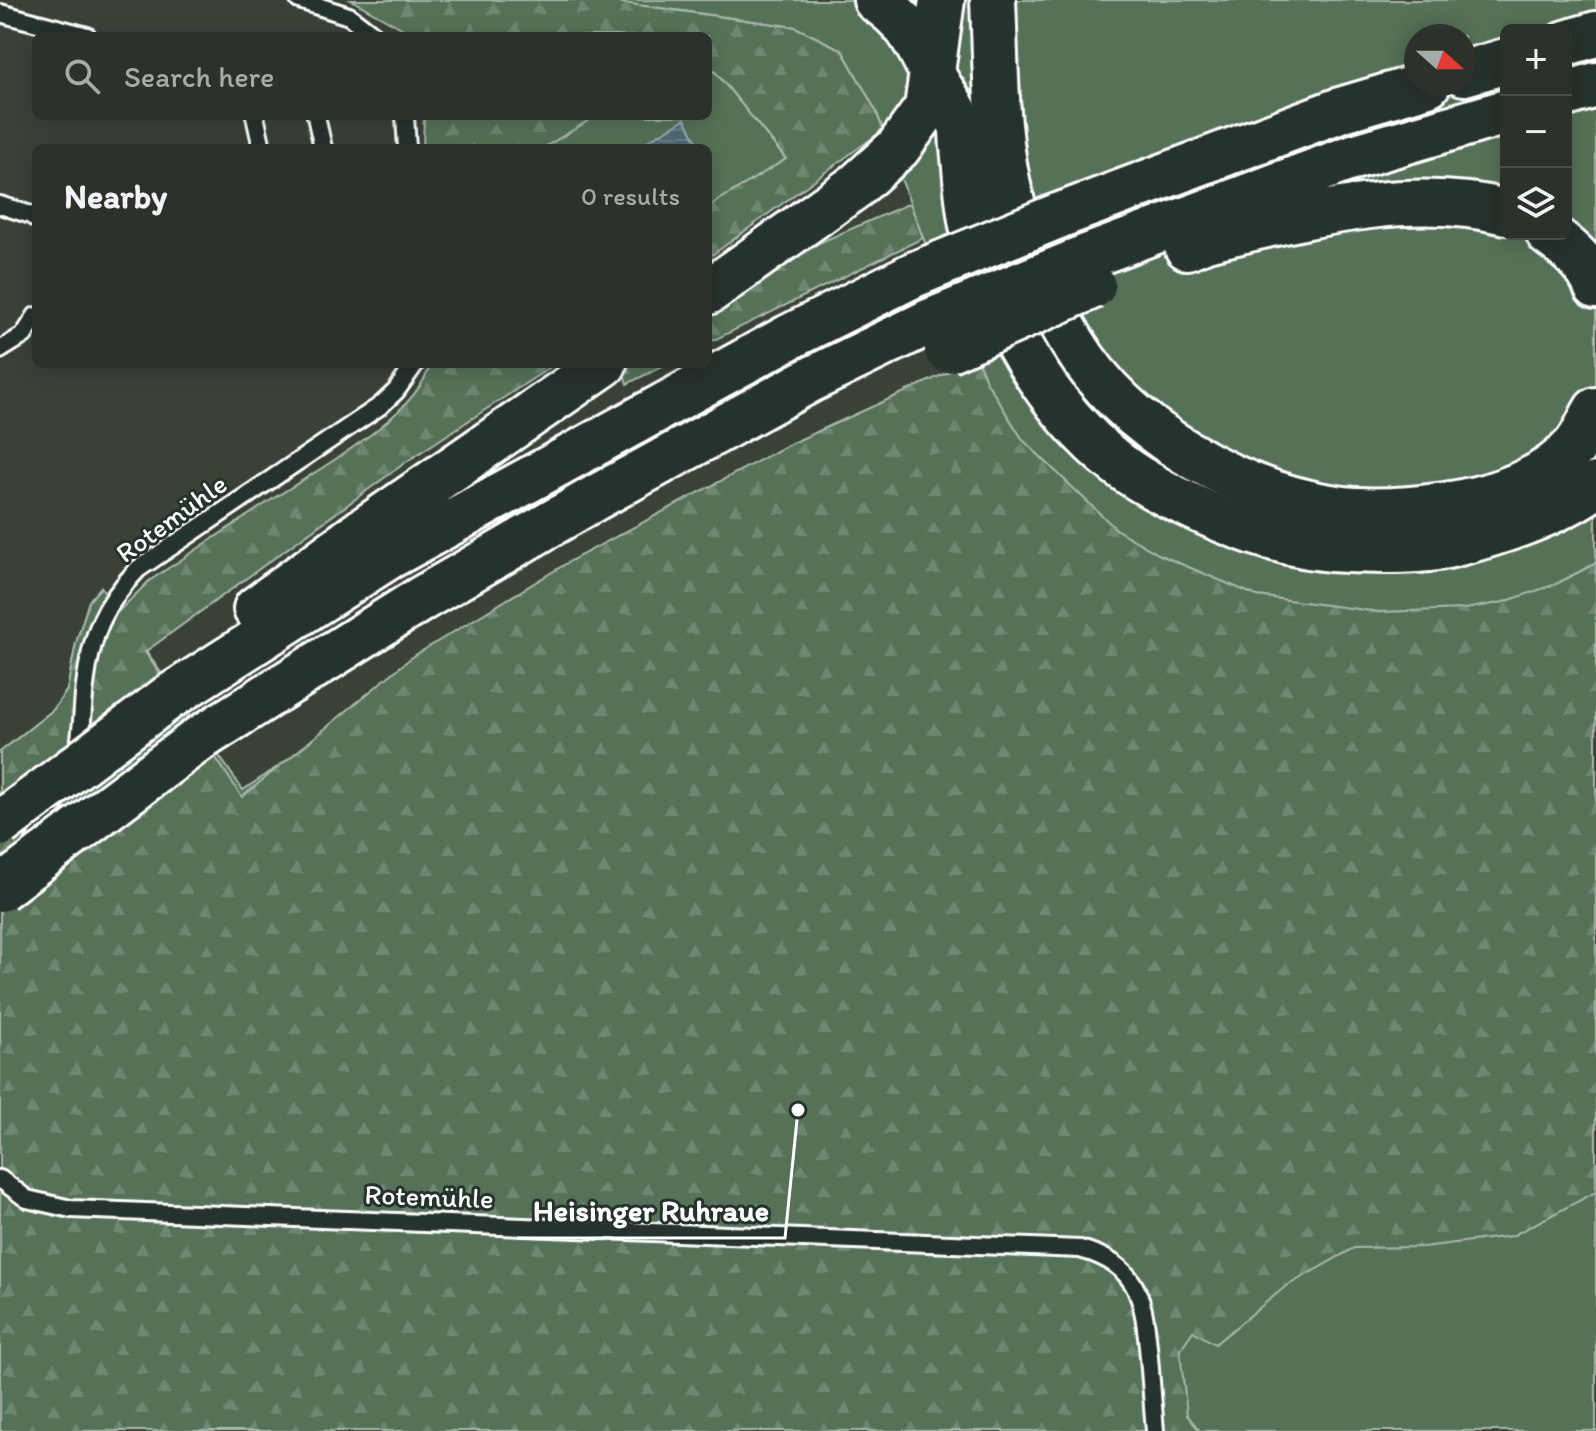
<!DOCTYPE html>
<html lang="en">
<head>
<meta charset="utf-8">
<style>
	:root { --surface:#2c322a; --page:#383e36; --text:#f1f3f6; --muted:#a6aaa8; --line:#484d47 }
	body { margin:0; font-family:Itim,sans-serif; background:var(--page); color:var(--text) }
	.controls { position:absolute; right:24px; top:24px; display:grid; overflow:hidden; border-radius:12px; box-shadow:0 4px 20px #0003 }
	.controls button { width:72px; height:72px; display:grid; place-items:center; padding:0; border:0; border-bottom:2px solid var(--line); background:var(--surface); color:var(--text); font:40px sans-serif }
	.compass { position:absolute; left:1404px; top:24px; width:72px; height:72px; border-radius:50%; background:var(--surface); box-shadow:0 4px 20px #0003; rotate:111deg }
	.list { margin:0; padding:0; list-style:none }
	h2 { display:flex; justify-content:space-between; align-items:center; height:104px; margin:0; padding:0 32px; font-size:34px }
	h2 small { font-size:26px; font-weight:400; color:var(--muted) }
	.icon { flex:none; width:44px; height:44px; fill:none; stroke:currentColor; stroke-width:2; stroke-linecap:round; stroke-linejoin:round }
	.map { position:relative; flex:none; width:1596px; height:1431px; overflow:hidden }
	.search { position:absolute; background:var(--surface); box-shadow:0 4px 20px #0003; left:32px; top:32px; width:680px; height:88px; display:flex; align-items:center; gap:20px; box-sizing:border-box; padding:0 28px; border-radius:12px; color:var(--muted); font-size:30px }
	.panel { position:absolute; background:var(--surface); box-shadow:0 4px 20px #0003; left:32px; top:144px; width:680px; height:224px; border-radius:12px }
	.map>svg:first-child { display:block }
</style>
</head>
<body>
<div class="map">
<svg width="1596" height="1431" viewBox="0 0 1596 1431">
	<defs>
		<pattern id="forest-firs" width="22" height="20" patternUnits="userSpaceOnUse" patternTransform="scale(2)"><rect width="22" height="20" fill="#557259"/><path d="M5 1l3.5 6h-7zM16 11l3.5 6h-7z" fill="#6e8772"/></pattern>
		<pattern id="water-rules" width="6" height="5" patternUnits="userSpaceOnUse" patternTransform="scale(2)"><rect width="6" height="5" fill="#506b76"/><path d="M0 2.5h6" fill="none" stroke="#6a818b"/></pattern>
	</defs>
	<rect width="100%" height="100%" fill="#3a4238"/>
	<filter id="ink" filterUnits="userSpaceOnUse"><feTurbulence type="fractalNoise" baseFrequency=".0125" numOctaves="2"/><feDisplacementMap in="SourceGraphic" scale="16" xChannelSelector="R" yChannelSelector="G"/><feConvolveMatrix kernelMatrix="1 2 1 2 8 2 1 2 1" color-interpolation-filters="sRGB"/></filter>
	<g filter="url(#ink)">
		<path fill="#557259" stroke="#aab8ac" stroke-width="2" fill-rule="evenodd" d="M567 0H1596V1431H0V752L53 710 67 690 76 643 89 601 101 587 243 790 413 676 983 373 923 238 876 111 842 50 795 27 654 7ZM1506 30H1566V234H1506ZM1416 36H1464V84H1416Z
			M708 63 786 159 708 207V148H700L685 119 636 148H543L596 116H708Z"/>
		<path fill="url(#forest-firs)" stroke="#aab8ac" stroke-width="2" d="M351 0H601L795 27 842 50 876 111 883 130 708 258V207L786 159 708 63V36H416Z
			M424 116H596L543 148H423Z
			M910 203 923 238 708 343V315L819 243Z
			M977 359 986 381 1023 440 1117 530 1160 555 1257 596 1380 612 1465 609 1504 602 1556 584 1596 563V1192L1512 1236 1423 1247 1354 1248 1285 1287 1215 1344 1193 1331 1180 1350 1187 1415 1200 1431H0V752L53 710 67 690 76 643 89 601 101 587 118 612 149 581C189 554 230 527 271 500 314 472 419 415 430 364H555L409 460 145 652 242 797 412 657 572 560 790 444Z
			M632 364H667L627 384 623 370Z"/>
		<path fill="url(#water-rules)" stroke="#96a6ad" stroke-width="2" d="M685 119 700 148H636Z"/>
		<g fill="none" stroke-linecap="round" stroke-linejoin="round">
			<defs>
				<path id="lane" d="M299 0 349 16 375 36
					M0 13 87 36
					M255 116 262 148
					M316 116 323 148
					M405 116 407 148
					M0 205 31 215 36 219
					M0 350 24 335 36 316
					M77 754C83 731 82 709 85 686 91 636 103 605 138 569L380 406 396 391 415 364
					M32 847 60 794
					M0 1179 27 1199 71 1209 1080 1249C1141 1265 1144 1302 1149 1357 1151 1382 1153 1406 1155 1431"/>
				<path id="primary" d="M876 0C913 24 919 50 939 86 946 97 956 110 960 123 963 130 962 139 963 147 966 173 967 200 972 225 991 312 1048 410 1118 464 1146 486 1187 505 1220 519 1260 536 1304 549 1348 550 1379 551 1421 553 1451 545 1496 534 1560 513 1596 485"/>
				<path id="highway" d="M993 0C996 70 995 143 1014 210 1027 257 1048 301 1073 343 1125 430 1236 493 1336 508 1372 513 1409 510 1445 505 1491 498 1543 482 1575 446 1584 436 1589 421 1596 410
					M1566 43 1596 34
					M1464 73 1506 61
					M1566 94 1596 85
					M1058 216 1340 110 1428 84
					M1549 234C1567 247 1588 264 1596 286
					M1187 247 1206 239C1303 217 1406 187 1506 212
					M1073 262 1356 156 1506 112
					M708 292 856 186 898 148 927 108 942 0
					M256 609 365 529 604 364
					M169 697 388 557 789 337 913 275
					M199 739 421 599 595 498 810 380 931 321"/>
			</defs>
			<use href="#lane" stroke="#fff" stroke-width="22"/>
			<use href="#primary" stroke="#fff" stroke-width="50"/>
			<use href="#highway" stroke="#fff" stroke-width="50"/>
			<use href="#lane" stroke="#26332d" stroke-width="16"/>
			<use href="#primary" stroke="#26332d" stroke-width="44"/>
			<use href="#highway" stroke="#26332d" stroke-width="44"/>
			<defs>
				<path id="highway-bridge" d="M913 275 1058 216
					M931 321 1073 263
					M947 350 1093 286
					M0 824 169 697
					M0 889 199 739"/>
			</defs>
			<use href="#highway-bridge" stroke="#fff" stroke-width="50" stroke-linecap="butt"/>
			<use href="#highway-bridge" stroke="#26332d" stroke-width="44"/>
		</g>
	</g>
	<g text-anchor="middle" stroke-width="6" stroke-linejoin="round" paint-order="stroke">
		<g font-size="28" fill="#fff" stroke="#26332d">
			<text transform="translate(171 518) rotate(-36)" y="10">Rotemühle</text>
			<text transform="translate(429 1196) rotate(2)" y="10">Rotemühle</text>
		</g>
	</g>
	<path fill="none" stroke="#fff" stroke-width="3" d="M798 1110L785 1238H517"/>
	<circle fill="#fff" stroke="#26332d" stroke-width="3" cx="798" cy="1110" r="8"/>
	<g font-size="30" text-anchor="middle" font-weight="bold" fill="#fff" stroke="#26332d" stroke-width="6" stroke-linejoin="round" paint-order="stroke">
		<text x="651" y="1221">Heisinger Ruhraue</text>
	</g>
</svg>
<div class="controls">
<button>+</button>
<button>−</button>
<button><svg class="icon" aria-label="layers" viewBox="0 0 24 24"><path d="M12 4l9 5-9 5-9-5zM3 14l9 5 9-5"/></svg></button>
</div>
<svg class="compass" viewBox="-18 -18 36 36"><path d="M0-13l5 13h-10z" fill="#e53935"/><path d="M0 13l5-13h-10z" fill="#a6aaa8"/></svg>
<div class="search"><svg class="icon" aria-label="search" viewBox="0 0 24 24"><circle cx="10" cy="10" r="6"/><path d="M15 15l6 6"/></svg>Search here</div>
<section class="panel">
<h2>Nearby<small>0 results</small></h2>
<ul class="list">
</ul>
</section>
</div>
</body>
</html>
